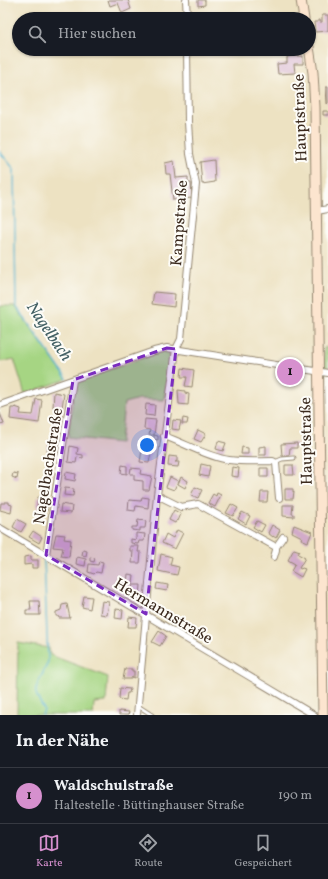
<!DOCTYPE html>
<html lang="de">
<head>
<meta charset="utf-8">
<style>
	:root { --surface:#171b24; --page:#20242c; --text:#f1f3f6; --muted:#9ea1a6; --line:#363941; --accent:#d690ce }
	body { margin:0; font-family:Vollkorn,serif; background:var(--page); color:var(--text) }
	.you { position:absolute; left:147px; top:445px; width:14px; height:14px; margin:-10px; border:3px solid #fff; border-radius:50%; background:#1a73e8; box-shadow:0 0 0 6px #1a73e833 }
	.badge { display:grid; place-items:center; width:26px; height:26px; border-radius:50%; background:var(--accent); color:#111; font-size:13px; font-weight:700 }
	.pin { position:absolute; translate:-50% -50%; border:2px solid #fff; box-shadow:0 1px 4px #0006 }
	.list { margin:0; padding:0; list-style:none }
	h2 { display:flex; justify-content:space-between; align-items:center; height:52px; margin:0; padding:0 16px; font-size:17px }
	h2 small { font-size:13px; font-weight:400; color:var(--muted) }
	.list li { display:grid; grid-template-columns:26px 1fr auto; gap:12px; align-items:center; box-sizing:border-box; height:56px; padding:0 16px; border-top:1px solid var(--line) }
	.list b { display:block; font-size:15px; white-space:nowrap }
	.list p { margin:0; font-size:13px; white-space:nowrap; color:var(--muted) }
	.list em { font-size:13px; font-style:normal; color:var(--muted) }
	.icon { flex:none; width:22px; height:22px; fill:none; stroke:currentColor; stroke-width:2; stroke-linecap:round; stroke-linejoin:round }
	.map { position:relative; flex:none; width:328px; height:715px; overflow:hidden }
	.search { position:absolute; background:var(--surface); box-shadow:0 1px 3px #0004; left:12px; right:12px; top:12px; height:44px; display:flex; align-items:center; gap:10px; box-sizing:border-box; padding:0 14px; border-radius:22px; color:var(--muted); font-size:15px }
	.sheet { height:108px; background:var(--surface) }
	nav { display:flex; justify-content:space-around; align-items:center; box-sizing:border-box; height:56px; border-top:1px solid var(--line); background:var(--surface); font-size:11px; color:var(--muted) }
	nav a { display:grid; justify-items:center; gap:2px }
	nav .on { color:var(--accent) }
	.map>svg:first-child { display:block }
</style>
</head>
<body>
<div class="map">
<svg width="328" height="715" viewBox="0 0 328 715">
	<rect width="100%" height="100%" fill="#fdfcf7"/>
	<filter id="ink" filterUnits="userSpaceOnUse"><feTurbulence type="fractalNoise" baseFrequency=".025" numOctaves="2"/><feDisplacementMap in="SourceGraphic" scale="8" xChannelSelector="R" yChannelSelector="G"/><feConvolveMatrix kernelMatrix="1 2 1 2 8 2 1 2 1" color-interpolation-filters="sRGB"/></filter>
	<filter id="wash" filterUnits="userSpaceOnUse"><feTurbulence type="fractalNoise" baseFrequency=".012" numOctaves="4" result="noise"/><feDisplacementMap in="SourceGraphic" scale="16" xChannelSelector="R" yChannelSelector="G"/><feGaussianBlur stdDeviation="0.9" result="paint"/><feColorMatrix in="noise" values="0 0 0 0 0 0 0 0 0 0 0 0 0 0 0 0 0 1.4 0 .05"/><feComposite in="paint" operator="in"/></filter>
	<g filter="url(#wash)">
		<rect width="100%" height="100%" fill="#ede2c2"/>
		<path fill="#a6d583" stroke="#708050" d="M0 306H15L67 379 25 394 14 359 0 362Z
			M328 347V371H324V348Z
			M162 351H170V354L164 400 139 399 124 403 120 443 68 437 75 382Z
			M18 643 49 648 50 655 108 677 106 702 94 703 93 715H17Z"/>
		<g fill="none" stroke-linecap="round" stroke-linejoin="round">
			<path stroke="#4eb0cd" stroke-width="1.5" d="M0 152 14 169 16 306 67 379
				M42 715 44 710C42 704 37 699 36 693 34 686 46 670 48 661L44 558"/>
		</g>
		<g id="blocks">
			<path fill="#d2abc9" d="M108 0H128L131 9 122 13 118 3 110 6Z
				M198 0H205V5L198 6Z
				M322 15H328V31L315 32 314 22H318V20H320V22H322Z
				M293 56H303V64H294L295 73 278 74 277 64 287 63V57Z
				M326 87H328V103L327 104Z
				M323 111H328V115H323Z
				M214 160 215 182 202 184 200 162Z
				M174 161 176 178 188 177V183H191L192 198 173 200 170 174H166L165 163Z
				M154 292 175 294 174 307 152 304Z
				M182 368 194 370 192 387 185 386 187 377H181Z
				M178 390 185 391V393L189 394 188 405 179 404Z
				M54 392 64 394 62 408 53 407Z
				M36 399 42 400 39 423 10 419 11 408H14L15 407 21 409 20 414 33 415Z
				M146 404 155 405 154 416 145 415Z
				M0 413 4 424 0 425Z
				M183 418 188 419 187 424H182Z
				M145 419 156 420 154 435 158 436V440L154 439V435H149L150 430 144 429Z
				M173 420 181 421 179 430 172 429Z
				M198 430 206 434 201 442 194 439Z
				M49 439 59 440 57 454 47 452Z
				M218 441 226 443 223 451 216 449Z
				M297 443V448H290L289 456H282L281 444Z
				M149 444H154L153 452H151L149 463 140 462 142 450 148 451Z
				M70 446 78 448 77 454 83 455V458L77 457 76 463 68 462Z
				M266 446V455H259V447Z
				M242 447 248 448V454H241Z
				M169 456 177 457V461L175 462H179L178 467 168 466Z
				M201 464 210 466 208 477 199 475Z
				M122 465 127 466V474L121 473Z
				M285 465H293L294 475H285Z
				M232 467 239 468 238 477 231 476Z
				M131 468 141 469 140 474 152 476 149 490H143V481L134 480V474H130Z
				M260 468H268V477H260Z
				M66 472 76 474 75 481 65 479Z
				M13 473 18 474 17 479 12 477Z
				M170 477 178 481 174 490 166 487Z
				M181 477 188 481 185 488 178 484Z
				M195 487 202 490 198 498 191 495Z
				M65 488 74 489 73 496 64 495Z
				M285 489H293V492L294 491 293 499H285Z
				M261 492H268L267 502H260Z
				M217 493 221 495 215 507 208 503 213 494 216 496Z
				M38 497 49 498 47 511 37 509Z
				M142 497 149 498 148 508 136 506 135 511 128 510 129 500 141 501Z
				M5 502H9V504L12 505 11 513 0 510 1 503H5Z
				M61 504 72 506 71 513 60 512Z
				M231 504 238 508 233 516 226 513Z
				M283 505H293L292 514H294V517L283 516Z
				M174 510 181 514 178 521 177 520 175 523 169 520Z
				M242 512 250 516 246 524 238 519Z
				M17 519 26 524 21 532 13 527Z
				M138 520 146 521 145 528H140V531L132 530V527H137Z
				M257 521 265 525 261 532 253 527Z
				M272 525 280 530 276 538 273 536V537L268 533Z
				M294 525 312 532 308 542 301 539 302 537 292 532Z
				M177 530 183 533 175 549 162 543 166 534 173 538Z
				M33 531 42 537 39 543 29 537Z
				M136 533 145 534 144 541H139L138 544 131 543V539L136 540Z
				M56 534 65 535 64 539 71 540 69 557 61 556 63 548 53 547Z
				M130 546H139L138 552H141L140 563H132L133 551H130Z
				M294 549 300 551 298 554 305 558 299 568 301 569 302 568 305 569 301 577 291 571 295 564 288 560Z
				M83 550 87 551 86 556 82 555Z
				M161 554 172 557 170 565 179 567 177 575 158 571Z
				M31 556V560H38V568H32V564L24 565V557Z
				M77 557 86 559 85 566 76 564Z
				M90 557 95 558 94 562 90 561Z
				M99 561 103 562 101 573 96 572 94 574 88 572 89 564 98 565Z
				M128 574 134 575 133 583H127Z
				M157 583 168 585 167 591 156 589Z
				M133 585H141L140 596 125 595V589H132Z
				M84 596 92 597 90 609 82 607Z
				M30 601H39L40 615H26V610H31Z
				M102 601 109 602 107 615 100 614Z
				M67 604 70 618H59L58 616H56V612L61 610 62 605Z
				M116 609 123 610 122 619 115 618Z
				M129 617 137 618 136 627H128Z
				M159 631 166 636 160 646 152 642Z
				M125 669H132V671H134V678L132 677 131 679H123Z
				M120 688 130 689 129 693H127L126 700 119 699Z
				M119 711 129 712 128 715H119Z"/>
		</g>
	</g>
	<g filter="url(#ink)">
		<use href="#blocks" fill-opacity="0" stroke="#948670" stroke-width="1"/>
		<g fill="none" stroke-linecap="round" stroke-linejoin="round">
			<defs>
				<path id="service" d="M275 462 282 459 294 458
					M138 706 152 715"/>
				<path id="minor" d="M186 0 187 19
					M317 211 328 209
					M0 405 154 351 167 348 328 373
					M164 436C185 443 207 457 229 460 244 462 258 461 273 461L276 463 279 498
					M157 495 181 507 198 504 276 547 283 537
					M0 528 314 715
					M46 555 73 380
					M274 557 276 550V547
					M137 715 157 495 176 349 181 339 196 184 190 154 188 122 187 49"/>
				<path id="secondary" d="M301 0 304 19
					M309 47 313 73 315 107 323 715"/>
			</defs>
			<use href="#service" stroke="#948670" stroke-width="5"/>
			<use href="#minor" stroke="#948670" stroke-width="8"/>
			<use href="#secondary" stroke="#948670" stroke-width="11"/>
			<use href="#service" stroke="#fff" stroke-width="3"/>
			<use href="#minor" stroke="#fff" stroke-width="6"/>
			<use href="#secondary" stroke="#fce5cf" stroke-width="9"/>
		</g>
	</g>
	<path fill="#7b2cbf" fill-opacity="0.2" stroke="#7b2cbf" stroke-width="3" stroke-dasharray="8 5" stroke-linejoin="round" d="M167 348 176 349 146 614 46 555 73 380Z"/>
	<g text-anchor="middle" stroke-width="4" stroke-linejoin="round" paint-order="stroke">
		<g font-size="16" fill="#3b2a1e" stroke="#fdfcf7">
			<text transform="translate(299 118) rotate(-92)" y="6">Hauptstraße</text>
			<text transform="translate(178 223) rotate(-86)" y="6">Kampstraße</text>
			<text transform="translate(305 441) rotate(-91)" y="6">Hauptstraße</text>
			<text transform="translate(47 466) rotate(-81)" y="6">Nagelbachstraße</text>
			<text transform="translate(164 610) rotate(31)" y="6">Hermannstraße</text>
		</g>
		<g font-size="17" font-style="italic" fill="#436064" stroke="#fdfcf7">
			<text transform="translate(50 331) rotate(56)" y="6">Nagelbach</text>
		</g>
	</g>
</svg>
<div class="you"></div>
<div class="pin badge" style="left:290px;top:372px">1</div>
<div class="search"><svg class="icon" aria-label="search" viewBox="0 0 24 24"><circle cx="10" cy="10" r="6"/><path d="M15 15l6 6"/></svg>Hier suchen</div>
</div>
<section class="sheet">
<h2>In der Nähe<small></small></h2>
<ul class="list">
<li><span class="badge">1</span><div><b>Waldschulstraße</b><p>Haltestelle · Büttinghauser Straße</p></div><em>190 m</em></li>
</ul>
</section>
<nav>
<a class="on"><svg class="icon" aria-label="map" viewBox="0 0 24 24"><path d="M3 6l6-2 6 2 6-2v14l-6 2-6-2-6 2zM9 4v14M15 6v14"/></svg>Karte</a>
<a><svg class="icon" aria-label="directions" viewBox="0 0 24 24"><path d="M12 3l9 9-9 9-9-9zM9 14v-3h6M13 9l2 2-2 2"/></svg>Route</a>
<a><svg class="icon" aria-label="saved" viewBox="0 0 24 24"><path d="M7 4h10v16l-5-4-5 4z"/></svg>Gespeichert</a>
</nav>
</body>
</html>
